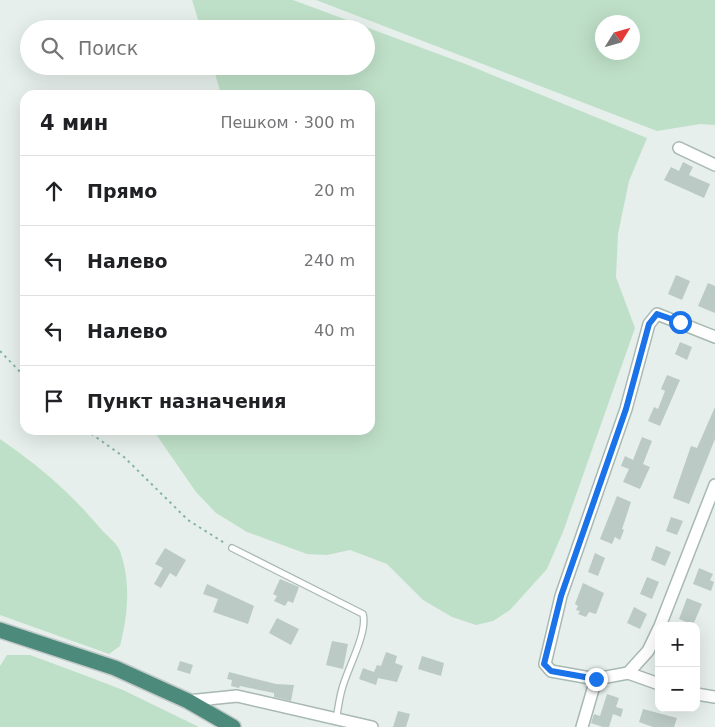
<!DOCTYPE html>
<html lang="ru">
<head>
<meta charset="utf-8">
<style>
	:root { --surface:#fff; --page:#f6f6f6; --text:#202124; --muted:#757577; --line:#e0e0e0 }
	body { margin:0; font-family:"DejaVu Sans",sans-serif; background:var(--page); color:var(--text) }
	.controls { position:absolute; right:15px; bottom:15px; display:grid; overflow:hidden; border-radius:10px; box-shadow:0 5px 20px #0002 }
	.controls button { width:45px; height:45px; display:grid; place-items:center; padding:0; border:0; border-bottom:1px solid var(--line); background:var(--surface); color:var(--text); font:25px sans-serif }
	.compass { position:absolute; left:595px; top:15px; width:45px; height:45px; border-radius:50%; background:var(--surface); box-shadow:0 5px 20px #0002; rotate:53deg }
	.stop { position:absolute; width:15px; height:15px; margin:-11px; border:4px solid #1a73e8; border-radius:50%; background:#fff }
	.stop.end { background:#1a73e8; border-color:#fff; box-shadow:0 1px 5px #0008 }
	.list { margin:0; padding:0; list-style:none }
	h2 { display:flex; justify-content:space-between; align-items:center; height:65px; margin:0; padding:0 20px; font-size:21px }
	h2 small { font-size:16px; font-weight:400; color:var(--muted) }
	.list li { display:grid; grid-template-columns:32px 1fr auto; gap:15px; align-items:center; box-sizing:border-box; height:70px; padding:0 20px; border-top:1px solid var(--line) }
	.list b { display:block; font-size:19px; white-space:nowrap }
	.list em { font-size:16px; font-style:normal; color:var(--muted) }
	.icon { flex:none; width:28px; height:28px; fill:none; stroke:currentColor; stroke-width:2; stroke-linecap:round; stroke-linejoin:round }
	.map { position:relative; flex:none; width:715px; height:727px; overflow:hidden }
	.search { position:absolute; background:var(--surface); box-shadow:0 5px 20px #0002; left:20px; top:20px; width:355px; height:55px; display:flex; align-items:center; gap:12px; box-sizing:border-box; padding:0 18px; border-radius:28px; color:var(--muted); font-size:19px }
	.panel { position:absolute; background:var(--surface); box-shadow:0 5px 20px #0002; left:20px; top:90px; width:355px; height:345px; border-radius:15px }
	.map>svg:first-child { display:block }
</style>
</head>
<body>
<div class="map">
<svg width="715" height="727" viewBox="0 0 715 727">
	<rect width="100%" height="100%" fill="#e6efeb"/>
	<path fill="#bfe0c8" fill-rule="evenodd" d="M192 0H293L468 65 647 138 629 181 618 234 616 277 635 328 563 532 547 569 510 610 493 621 476 625 452 617 423 600 387 564 350 550 327 555 307 554 247 532 216 513 196 492 153 430H370V95H221L213 66H366V29H201Z
		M316 0H715V125L700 124 657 131ZM632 22V52H602V22Z
		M0 439C40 467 68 490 100 528 106 535 117 543 120 551 131 582 128 615 120 646L109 654 0 615Z
		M7 655H30L84 675 123 690 199 727H0V666Z"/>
	<path fill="#bbcac4" d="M683 162 693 167 689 175 710 184 704 198 664 180 671 167 679 171Z
		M676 275 690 281 682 300 668 294Z
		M708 283 715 286V313L698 306Z
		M680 342 692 347 687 360 675 354Z
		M667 375 680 380 660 426 648 421 654 407 658 409 665 391 661 389Z
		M715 407V439L689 504 673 498 691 446 697 448Z
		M642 437 652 441 643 464 650 467 640 489 623 482 629 469 621 466 625 456 633 460Z
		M617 496 631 502 622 529 624 530 620 540 615 537 612 544 600 539Z
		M671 517 683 521 677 535 666 531Z
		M656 546 671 552 665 566 651 560Z
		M165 548 186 560 176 577 170 573 161 588 154 584 163 568 155 564Z
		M595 553 605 558 598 576 588 572Z
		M699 568 713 574 710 580 714 582 711 591 693 584Z
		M647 577 659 582 652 599 640 594Z
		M280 579 299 587 293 603 288 601 285 606 274 601 277 596 273 594Z
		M583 583 604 593 596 614 589 612 586 617 578 614 580 611 576 610 578 606 575 604Z
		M207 584 254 606 248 624 213 612 218 599 203 594Z
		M687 598 702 604 693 625 679 619Z
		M634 607 647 614 640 629 627 623Z
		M277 618 299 629 291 645 269 633Z
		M332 641 348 644 343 669 326 665Z
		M386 652 397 656 395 663 403 666 397 682 378 678 376 685 359 679 363 668 374 672 377 665 381 666Z
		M422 656 444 663 441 676 418 669Z
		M180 661 193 665 190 674 177 670Z
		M229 672 276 684 294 685 291 701 274 697V693L240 686 239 688 231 686 232 680 227 679Z
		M607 694 619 698 616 707 623 709 621 717 613 714 609 727H603L591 723 594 714 600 716Z
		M643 709 677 718 674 727H653L639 722Z
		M398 711 410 714 406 727H393Z"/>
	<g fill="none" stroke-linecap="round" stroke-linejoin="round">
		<defs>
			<path id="service" d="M232 548 363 614C368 633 347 669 342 689 339 699 338 710 336 720"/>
			<path id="minor" d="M679 148 715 165
				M660 626 715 485
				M628 673 648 651 659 628
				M596 679 551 671 545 664 561 596 626 409 649 324 657 314 715 337
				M696 694 715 697
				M188 701 237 696 372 727
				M582 727 596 679 628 673 659 684"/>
			<path id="trunk" d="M0 630 115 668 188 701 233 727"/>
		</defs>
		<use href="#service" stroke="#a8b8b2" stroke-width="8"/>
		<use href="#minor" stroke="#a8b8b2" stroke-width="14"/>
		<use href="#trunk" stroke="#c2cac8" stroke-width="18"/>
		<path stroke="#86b3a5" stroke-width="2" stroke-dasharray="2.5 4" stroke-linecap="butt" d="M0 351 25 377
			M86 430 124 457 188 520 226 544"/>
		<use href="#service" stroke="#fff" stroke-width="5.5"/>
		<use href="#minor" stroke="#fff" stroke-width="11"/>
		<use href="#trunk" stroke="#4c8a7c" stroke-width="15"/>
	</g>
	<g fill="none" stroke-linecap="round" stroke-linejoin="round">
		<path stroke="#1a73e8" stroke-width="6" d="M596 679 551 671 544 664 561 596 626 409 649 324 657 314 680 322"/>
	</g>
</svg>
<div class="controls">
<button>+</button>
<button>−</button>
</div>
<svg class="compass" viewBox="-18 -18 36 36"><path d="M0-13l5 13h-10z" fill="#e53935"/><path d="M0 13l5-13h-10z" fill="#757577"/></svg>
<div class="stop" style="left:680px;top:322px"></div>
<div class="stop end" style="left:596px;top:679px"></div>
<div class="search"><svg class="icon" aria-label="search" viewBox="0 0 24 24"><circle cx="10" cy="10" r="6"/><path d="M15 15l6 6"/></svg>Поиск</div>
<section class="panel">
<h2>4 мин<small>Пешком · 300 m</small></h2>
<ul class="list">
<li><svg class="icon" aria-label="ahead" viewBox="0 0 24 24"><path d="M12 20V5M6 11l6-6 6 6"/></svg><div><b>Прямо</b></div><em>20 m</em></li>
<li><svg class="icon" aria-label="left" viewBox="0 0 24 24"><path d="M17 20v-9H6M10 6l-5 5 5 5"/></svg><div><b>Налево</b></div><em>240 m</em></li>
<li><svg class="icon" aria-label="left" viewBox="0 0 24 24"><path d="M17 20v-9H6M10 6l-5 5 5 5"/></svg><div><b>Налево</b></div><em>40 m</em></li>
<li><svg class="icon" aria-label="arrive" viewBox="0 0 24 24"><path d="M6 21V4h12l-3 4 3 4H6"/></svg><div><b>Пункт назначения</b></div></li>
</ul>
</section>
</div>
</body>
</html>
